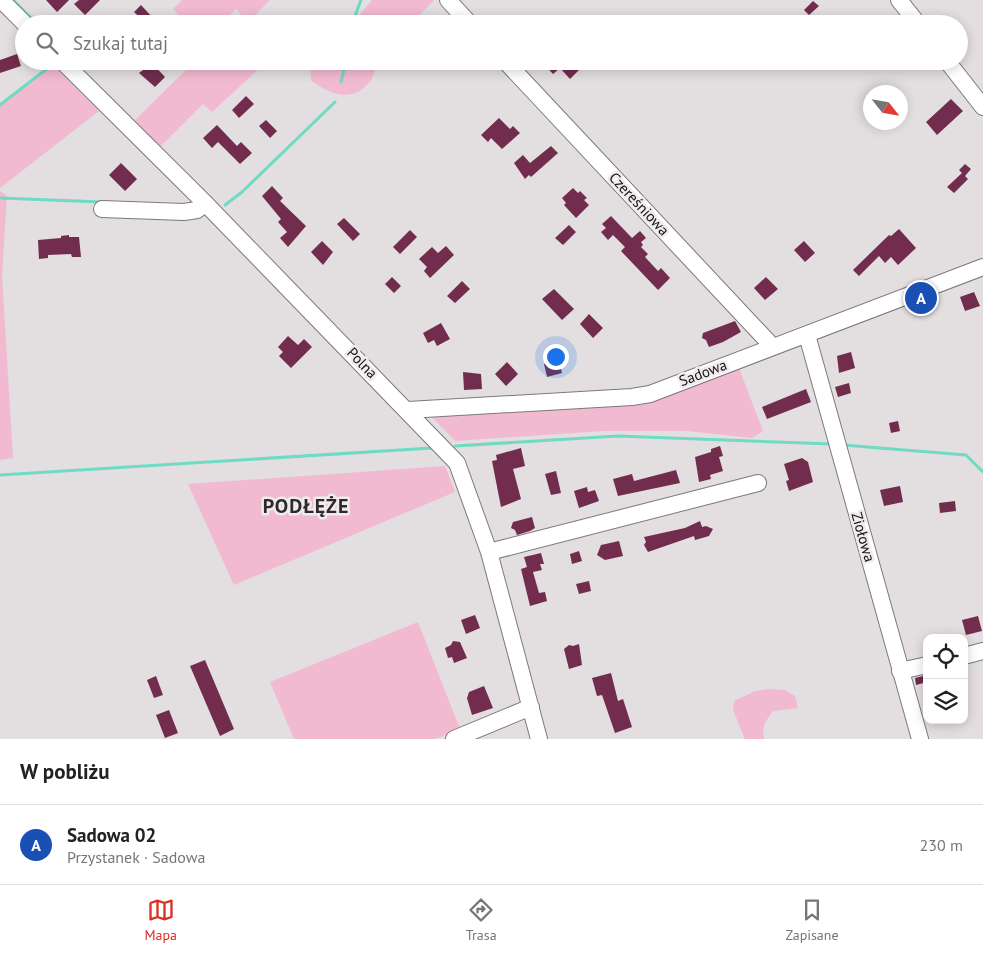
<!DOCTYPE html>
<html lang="pl">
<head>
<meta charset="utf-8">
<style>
	:root { --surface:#fff; --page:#f2f2f2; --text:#222; --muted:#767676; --line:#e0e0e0; --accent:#d93025 }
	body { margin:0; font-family:"PT Sans",sans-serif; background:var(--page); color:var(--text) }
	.controls { position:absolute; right:15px; bottom:15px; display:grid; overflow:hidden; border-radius:10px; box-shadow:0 2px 12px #0003 }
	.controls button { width:45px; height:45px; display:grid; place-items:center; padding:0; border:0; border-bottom:1px solid var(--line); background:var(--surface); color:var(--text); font:25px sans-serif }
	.compass { position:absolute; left:863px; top:85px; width:45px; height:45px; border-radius:50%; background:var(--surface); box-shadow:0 2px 12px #0003; rotate:121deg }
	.you { position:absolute; left:555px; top:356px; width:18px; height:18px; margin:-12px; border:4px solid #fff; border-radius:50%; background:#1a73e8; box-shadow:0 0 0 8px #1a73e833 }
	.badge { display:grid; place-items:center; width:32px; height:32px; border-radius:50%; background:var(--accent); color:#fff; font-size:16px; font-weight:700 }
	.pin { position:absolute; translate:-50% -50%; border:2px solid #fff; box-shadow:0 1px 5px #0006 }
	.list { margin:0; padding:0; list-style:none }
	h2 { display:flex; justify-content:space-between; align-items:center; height:65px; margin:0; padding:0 20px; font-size:21px }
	h2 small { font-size:16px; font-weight:400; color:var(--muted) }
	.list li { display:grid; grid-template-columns:32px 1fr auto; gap:15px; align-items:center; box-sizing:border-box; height:80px; padding:0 20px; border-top:1px solid var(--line) }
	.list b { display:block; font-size:19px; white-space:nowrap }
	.list p { margin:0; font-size:16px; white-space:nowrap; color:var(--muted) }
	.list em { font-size:16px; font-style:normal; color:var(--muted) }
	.icon { flex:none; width:28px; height:28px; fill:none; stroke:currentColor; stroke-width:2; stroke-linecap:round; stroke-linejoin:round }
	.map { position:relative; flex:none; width:983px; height:739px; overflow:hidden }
	.search { position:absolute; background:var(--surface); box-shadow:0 2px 12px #0003; left:15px; right:15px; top:15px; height:55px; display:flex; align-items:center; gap:12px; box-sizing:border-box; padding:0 18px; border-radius:28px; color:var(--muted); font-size:19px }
	.sheet { height:145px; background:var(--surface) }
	nav { display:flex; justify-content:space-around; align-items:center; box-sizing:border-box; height:70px; border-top:1px solid var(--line); background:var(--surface); font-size:14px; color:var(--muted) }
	nav a { display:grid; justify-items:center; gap:2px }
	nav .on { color:var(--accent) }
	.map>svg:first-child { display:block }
</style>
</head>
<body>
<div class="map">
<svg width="983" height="739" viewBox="0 0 983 739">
	<rect width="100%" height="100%" fill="#e3dee0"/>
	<path fill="#f2bad1" d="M182 0H270L248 22 236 9 220 24H187L173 9Z
		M372 0H434L411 24H352Z
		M195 61H255L261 67 212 112 203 104 160 147 135 120Z
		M310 61H377C375 67 374 75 371 80 354 104 329 95 311 80Z
		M52 64 99 111 0 188V105Z
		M0 191 7 196 2 275 13 458 0 460Z
		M739 368 763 431 752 438 687 431H604L455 441 431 416 600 405Z
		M445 466 455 492 234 585 188 484Z
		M418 622 460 729 435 739H294L270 682Z
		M769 689 785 690 795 696 798 708 773 711C766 721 761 726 764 739H745L733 710 734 701 755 691Z"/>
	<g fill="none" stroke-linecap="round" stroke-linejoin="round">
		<path stroke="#70dac3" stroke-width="3" d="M13 0 37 24
			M352 24 361 0
			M341 82 346 61
			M0 105 53 64
			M0 198 102 202
			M225 205 242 192 335 102
			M843 445 966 455 983 472
			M455 446 618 436 832 444
			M0 475 432 448"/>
	</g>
	<path fill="#712c4e" d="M46 0H69L57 12Z
		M79 0H100L85 15 74 4Z
		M813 1 819 6 809 15 804 10Z
		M141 5 153 18 147 24 134 12Z
		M17 54 21 66 0 73V60Z
		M541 61H588L570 79 560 68 553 74Z
		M151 62 165 77 155 87 139 73 143 70V66H147Z
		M246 96 254 104 239 118 232 110Z
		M951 99 963 111 937 135 926 122Z
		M499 118 510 129 513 126 520 133 502 149 491 138 488 142 481 135Z
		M266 120 277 131 270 138 259 126Z
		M217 125 237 146 241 142 252 153 240 164 218 142 212 148 203 138Z
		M551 146 558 153 531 177 529 175 525 179 514 163 523 155 530 163Z
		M121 163 137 179 125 191 109 175Z
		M965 164 971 169 965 176 968 179 954 193 947 187 962 173 959 170Z
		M272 186 283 198 280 201 306 226 288 247 280 238 287 232 278 222 281 219 262 196Z
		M573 188 578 193 580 191 587 198 584 200 589 205 576 218 564 205 566 203 562 198Z
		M611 216 632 238 640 231 646 238 641 242 643 245 641 247 648 254 645 257 658 271 661 268 670 278 658 290 621 251 625 247 613 235 608 240 601 232 606 228 602 224Z
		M344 218 360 234 353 241 337 224Z
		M569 225 576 232 563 245 555 238Z
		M899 229 916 248 898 265 891 257 885 263 879 256 859 276 853 270 889 235 891 236Z
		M410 230 417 237 400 254 393 247Z
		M69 235V237H79L81 257H72L71 254 48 255V258L39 259 38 240 61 238V236Z
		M322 241 333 252 323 265 311 252Z
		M804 241 815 253 805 262 794 250Z
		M446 246 454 255 430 278 424 271 427 267 419 259 432 247 438 253Z
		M392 277 401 286 394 293 385 284Z
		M766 277 778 289 765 300 754 288Z
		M462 281 470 289 455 303 447 296Z
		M554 289 574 309 562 320 542 299Z
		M974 292 980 306 965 311 960 297Z
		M589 314 603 328 593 338 580 324Z
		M735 321 741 332 723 342 709 347 706 340 702 338 703 333Z
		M441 323 450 339 437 346 434 340 428 343 423 333Z
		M288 336 298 345 304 339 312 347 291 368 279 356 283 352 278 347Z
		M851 352 855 368 839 373 837 356Z
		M559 361 562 373 547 377 544 364Z
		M507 362 518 374 506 386 495 374Z
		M463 372 481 374 482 389 464 390Z
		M849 383 851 393 838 397 835 387Z
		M806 389 811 402 767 419 762 407Z
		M898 421 900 431 891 433 889 423Z
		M720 446 723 456 719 457 723 471 710 475 711 479 699 482 695 457 711 452V449Z
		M521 448 525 466 513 469 521 499 501 507 492 461 497 460 496 455Z
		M802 458 808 462 813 482 789 491 786 481 789 480 784 464Z
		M676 470 680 483 618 496 613 479 632 474 634 481Z
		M556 471 561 493 551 495 545 474Z
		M900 486 903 502 884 506 880 490Z
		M587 487 588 492 595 490 599 501 579 508 574 491Z
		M955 501 956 511 940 513 939 503Z
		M532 517 535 528 530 531 517 535 515 530 511 528 513 522Z
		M700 521 702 527 706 526 713 529 709 536 695 540 694 536 648 552 644 545 646 542 644 537 685 528Z
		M619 541 623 556 605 560 597 555 601 545Z
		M579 551 582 561 572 564 570 554Z
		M541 553 544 564H540L542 570 533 572 539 593 545 592 547 601 530 606 521 569 527 567 524 557Z
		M589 581 591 591 579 594 576 584Z
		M475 615 480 628 466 634 461 620Z
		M978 616 982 631 966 635 962 620Z
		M453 641 460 642 467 658 454 663 452 657 448 658 445 648 451 645Z
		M579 644 582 665 569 669 564 649 569 645 573 646Z
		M205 660 234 729 220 736 190 666Z
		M611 673 618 701 623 699 632 727 615 733 602 695 597 696 592 678Z
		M927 675V682L916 685 915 678Z
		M156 676 163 695 154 698 147 680Z
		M484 686 493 708 472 715 467 698 469 692Z
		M169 710 178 733 165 738 156 715Z"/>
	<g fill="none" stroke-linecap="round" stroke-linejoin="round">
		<defs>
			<path id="minor" d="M1 0 25 24
				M448 0 470 24
				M899 0 918 24
				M62 61 205 203 457 463 489 552 539 739
				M505 61 773 347
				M947 61 983 107
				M102 209 184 212 197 210 205 203
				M807 335 920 739
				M408 410 632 397 650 394 983 267
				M489 552 758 483
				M964 656 983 651
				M900 671 927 665
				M454 739 531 707"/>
		</defs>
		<use href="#minor" stroke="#7d797a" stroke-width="18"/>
		<use href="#minor" stroke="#fff" stroke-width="16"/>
	</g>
	<g text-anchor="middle" stroke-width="5" stroke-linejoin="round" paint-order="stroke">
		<g font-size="15" fill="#151414" stroke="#f0ebed">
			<text transform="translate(639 204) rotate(47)" y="5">Czereśniowa</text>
			<text transform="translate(362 363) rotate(46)" y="5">Polna</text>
			<text transform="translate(703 373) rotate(-21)" y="5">Sadowa</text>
			<text transform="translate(863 537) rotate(74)" y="5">Ziołowa</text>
		</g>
		<g font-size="20" font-weight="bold" letter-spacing="1" fill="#2d2a2b" stroke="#f0ebed">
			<text x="306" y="513">PODŁĘŻE</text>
		</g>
	</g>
</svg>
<div class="controls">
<button><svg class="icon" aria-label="locate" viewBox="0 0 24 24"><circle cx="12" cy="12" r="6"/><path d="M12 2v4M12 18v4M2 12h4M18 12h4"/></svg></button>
<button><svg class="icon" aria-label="layers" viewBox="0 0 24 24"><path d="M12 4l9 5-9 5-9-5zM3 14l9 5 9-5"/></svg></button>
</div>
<svg class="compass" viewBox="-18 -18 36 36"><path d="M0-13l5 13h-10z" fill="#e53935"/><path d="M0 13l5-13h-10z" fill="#767676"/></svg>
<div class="you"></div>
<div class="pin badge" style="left:921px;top:298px;background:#1a4fb4">A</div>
<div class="search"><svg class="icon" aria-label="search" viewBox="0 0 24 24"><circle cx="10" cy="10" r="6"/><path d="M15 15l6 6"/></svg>Szukaj tutaj</div>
</div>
<section class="sheet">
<h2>W pobliżu<small></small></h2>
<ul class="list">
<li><span class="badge" style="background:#1a4fb4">A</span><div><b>Sadowa 02</b><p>Przystanek · Sadowa</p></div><em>230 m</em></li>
</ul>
</section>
<nav>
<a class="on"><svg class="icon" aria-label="map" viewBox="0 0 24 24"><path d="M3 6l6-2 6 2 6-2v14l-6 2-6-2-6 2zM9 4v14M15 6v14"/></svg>Mapa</a>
<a><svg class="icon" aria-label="directions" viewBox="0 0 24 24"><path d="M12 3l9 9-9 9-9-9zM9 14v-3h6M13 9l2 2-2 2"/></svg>Trasa</a>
<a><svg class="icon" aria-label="saved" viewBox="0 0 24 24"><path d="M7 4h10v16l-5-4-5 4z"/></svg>Zapisane</a>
</nav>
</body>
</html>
